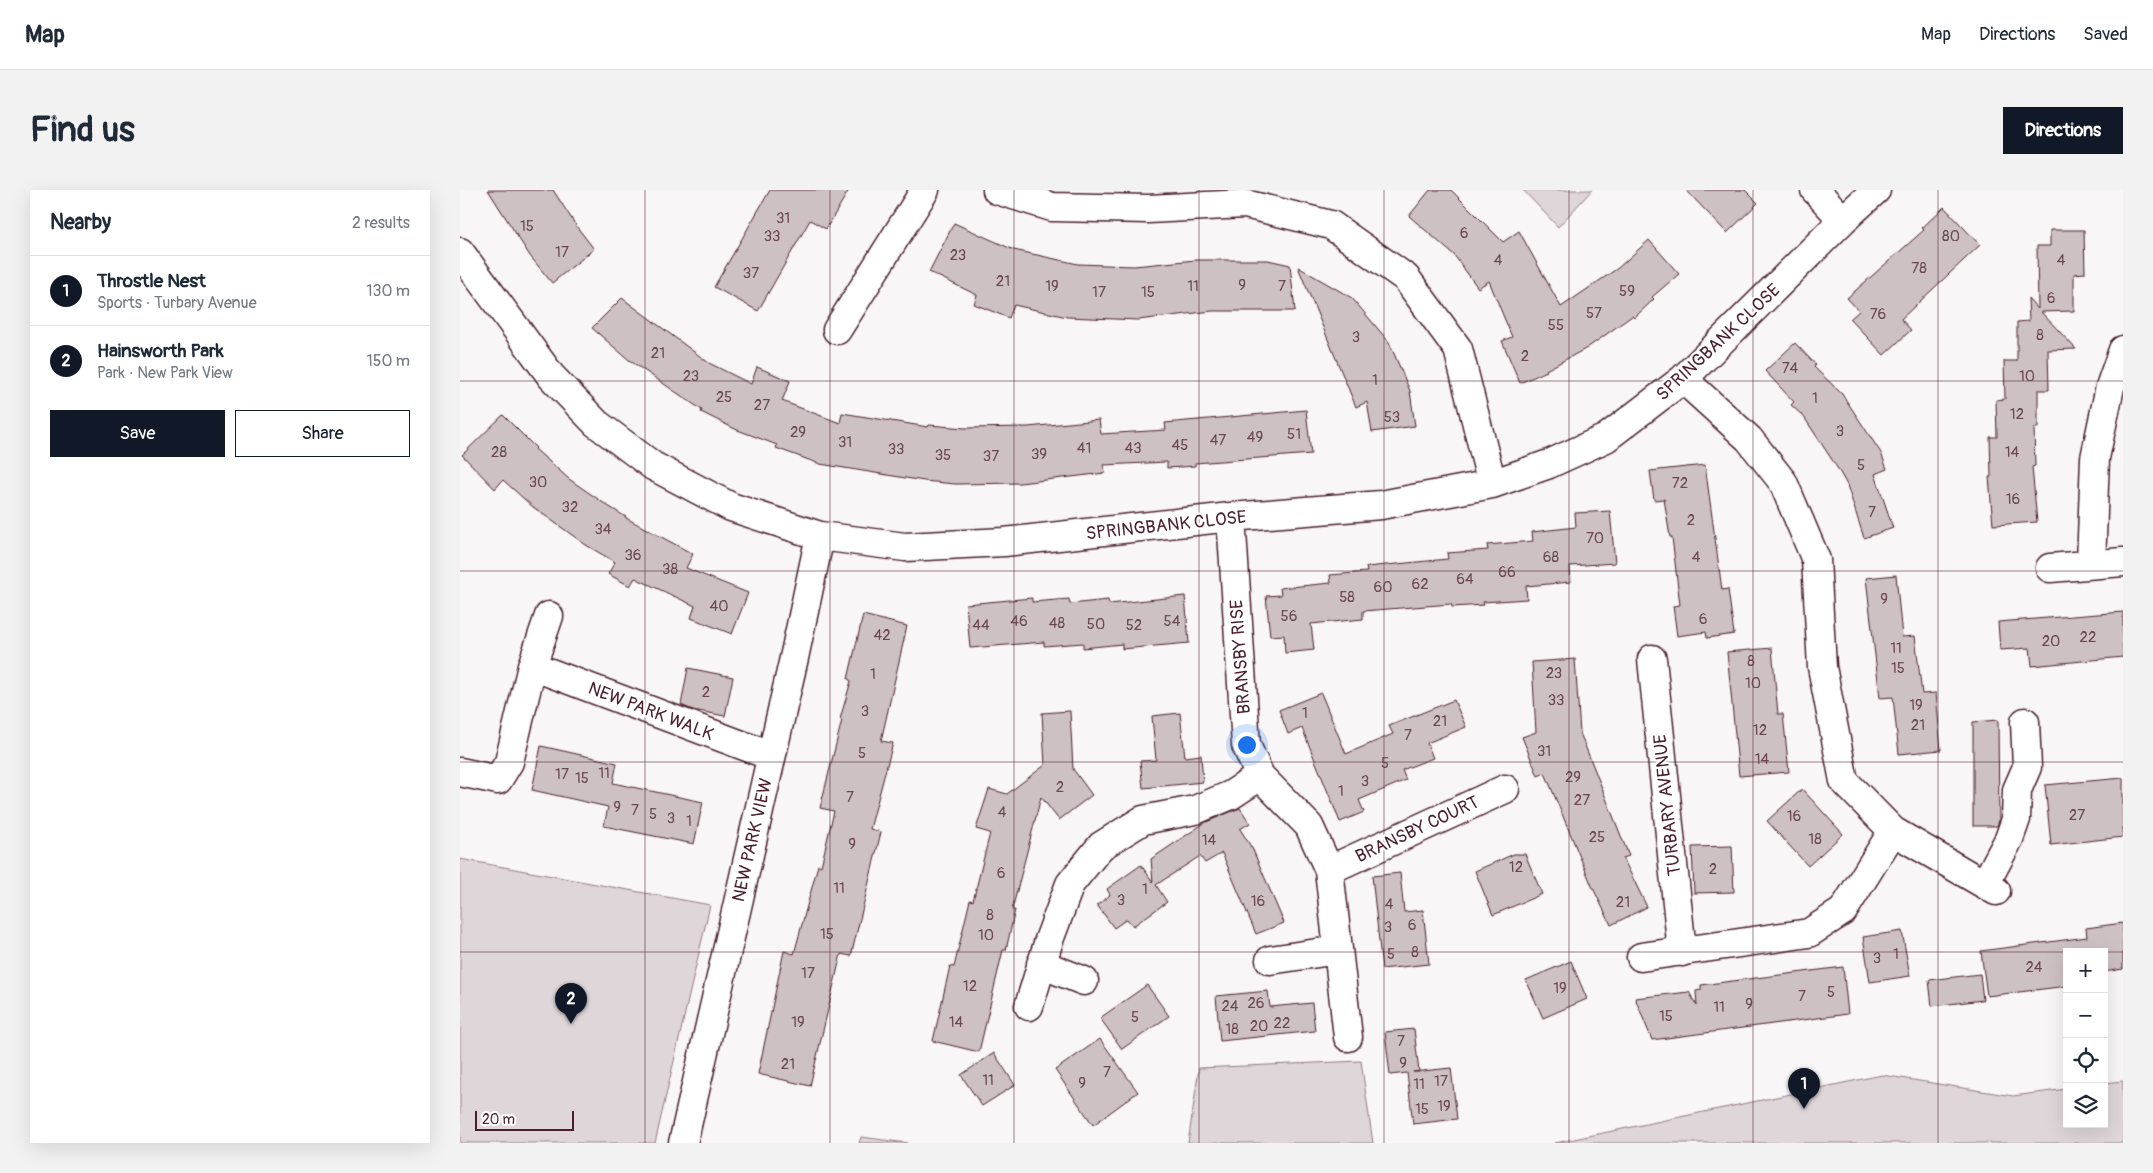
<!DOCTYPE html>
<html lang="en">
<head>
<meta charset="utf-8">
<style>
	:root { --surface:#fff; --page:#f2f2f3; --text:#1f2937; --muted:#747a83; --line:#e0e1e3; --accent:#111827 }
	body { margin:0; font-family:Pangolin,sans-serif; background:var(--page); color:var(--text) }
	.controls { position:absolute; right:15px; bottom:15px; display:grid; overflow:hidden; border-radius:0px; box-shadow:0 5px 20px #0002 }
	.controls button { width:45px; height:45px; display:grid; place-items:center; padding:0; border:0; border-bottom:1px solid var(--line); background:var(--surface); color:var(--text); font:25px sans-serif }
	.scale { position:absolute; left:15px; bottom:12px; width:99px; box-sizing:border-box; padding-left:5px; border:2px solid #4a1f2b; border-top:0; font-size:14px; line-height:18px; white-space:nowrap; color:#4a1f2b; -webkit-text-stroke:4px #fff; paint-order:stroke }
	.you { position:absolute; left:786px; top:554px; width:18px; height:18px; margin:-12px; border:4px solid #fff; border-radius:50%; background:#1a73e8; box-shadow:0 0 0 8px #1a73e833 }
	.badge { display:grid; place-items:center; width:32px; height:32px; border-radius:50%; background:var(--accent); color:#fff; font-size:16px; font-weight:700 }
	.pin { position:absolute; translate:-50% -41px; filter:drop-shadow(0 1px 2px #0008) }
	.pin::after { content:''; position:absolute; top:26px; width:18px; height:15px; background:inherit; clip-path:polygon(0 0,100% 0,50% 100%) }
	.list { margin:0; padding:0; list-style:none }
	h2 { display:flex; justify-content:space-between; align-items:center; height:65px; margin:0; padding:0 20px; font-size:21px }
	h2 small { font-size:16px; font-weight:400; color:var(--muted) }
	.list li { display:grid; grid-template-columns:32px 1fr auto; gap:15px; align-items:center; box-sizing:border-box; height:70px; padding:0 20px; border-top:1px solid var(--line) }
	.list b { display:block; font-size:19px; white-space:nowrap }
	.list p { margin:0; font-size:16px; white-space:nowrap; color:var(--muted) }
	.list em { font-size:16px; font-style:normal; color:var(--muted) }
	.actions { display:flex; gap:10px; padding:15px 20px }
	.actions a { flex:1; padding:11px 0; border:1px solid var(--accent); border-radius:0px; text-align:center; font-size:18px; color:var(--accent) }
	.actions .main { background:var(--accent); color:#fff }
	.icon { flex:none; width:28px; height:28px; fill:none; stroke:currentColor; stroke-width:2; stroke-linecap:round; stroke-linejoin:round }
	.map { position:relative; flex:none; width:1663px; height:953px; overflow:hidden; border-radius:0px }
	header { display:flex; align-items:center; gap:30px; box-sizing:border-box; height:70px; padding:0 25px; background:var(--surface); border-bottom:1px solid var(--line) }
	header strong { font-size:24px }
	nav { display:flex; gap:28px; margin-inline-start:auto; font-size:18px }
	.intro { display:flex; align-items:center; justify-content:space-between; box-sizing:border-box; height:120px; padding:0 30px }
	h1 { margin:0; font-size:35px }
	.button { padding:12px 22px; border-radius:0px; background:var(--accent); color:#fff; font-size:18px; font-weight:700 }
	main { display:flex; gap:30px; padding:0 30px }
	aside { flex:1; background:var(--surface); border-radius:0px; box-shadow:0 5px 20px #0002 }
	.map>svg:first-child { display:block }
</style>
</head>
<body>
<header>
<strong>Map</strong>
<nav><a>Map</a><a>Directions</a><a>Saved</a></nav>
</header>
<div class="intro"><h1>Find us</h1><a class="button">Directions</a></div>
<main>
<aside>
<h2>Nearby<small>2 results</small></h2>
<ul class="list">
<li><span class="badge">1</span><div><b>Throstle Nest</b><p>Sports · Turbary Avenue</p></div><em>130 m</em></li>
<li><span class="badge">2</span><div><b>Hainsworth Park</b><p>Park · New Park View</p></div><em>150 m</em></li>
</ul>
<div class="actions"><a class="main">Save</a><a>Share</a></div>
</aside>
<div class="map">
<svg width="1663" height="953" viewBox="0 0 1663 953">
	<rect width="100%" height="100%" fill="#f8f6f7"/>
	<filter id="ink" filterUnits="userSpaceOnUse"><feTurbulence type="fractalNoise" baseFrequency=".02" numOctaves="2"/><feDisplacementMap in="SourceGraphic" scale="10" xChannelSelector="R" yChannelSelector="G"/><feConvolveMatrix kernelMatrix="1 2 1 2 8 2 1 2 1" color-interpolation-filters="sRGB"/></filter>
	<g filter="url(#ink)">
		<path fill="#ded6d9" stroke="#947a82" d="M1063 0H1132L1098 37Z
			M0 669 250 715 195 953H0Z
			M901 871 913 953H728L739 878Z
			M1422 885 1553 906 1607 899V934H1644V893L1663 891V953H1095Z
			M401 947 447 953H399Z"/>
		<path fill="#cdc1c4" stroke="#4a1f2b" d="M28 0H93L117 37 134 59 92 93 70 66Z
			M310 0H389L366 39 350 30 298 121 254 97Z
			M970 0H991L1043 52 1059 41 1101 117 1158 78 1189 50 1219 84 1192 107 1194 109 1174 128 1172 126 1127 158 1086 180 1087 181 1060 193 1042 151 1052 147 1029 91 1018 98 994 65 949 26Z
			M1226 0H1285L1298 13 1267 43Z
			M1484 17 1520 55 1441 129 1451 140 1424 165 1390 129 1399 121 1387 108 1464 40 1462 38Z
			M494 33 554 60 618 74 674 76 736 70H808L830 75 835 121H752L678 130 607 127 554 115 549 128 514 114 517 105 469 82Z
			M1590 40H1624L1625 83 1614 84V121L1581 122 1616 159 1588 160 1589 200H1578V238H1574L1575 276 1572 277 1577 332 1533 335 1529 287H1531L1530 247H1537L1536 210 1545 209 1544 171H1557V132L1569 131 1568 108 1578 119 1577 56H1590Z
			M838 77 892 108 929 152 950 201 955 236 912 242 907 212 896 217Z
			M162 108 249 173 291 194 297 177 330 191 322 211 380 233 382 223 468 237 469 235 505 238 568 237 639 230 641 244 706 240 705 233 846 220 851 264 735 273V276L707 278V272L644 275 645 283 560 293 495 294 464 291 360 274 316 258 317 255 275 239 241 222 242 220 169 170 132 138Z
			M1335 153 1356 175 1354 177 1382 204 1421 263 1427 279 1415 284 1433 338 1404 348 1387 295 1378 279 1344 227 1331 215 1334 212 1305 181Z
			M43 225 76 258 75 259 109 289 148 316 166 327V328L233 364 226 378 288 403 272 444 231 428 235 416 175 388 170 396 148 384 155 372 126 355 73 317 43 290 35 299 2 265Z
			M1245 275 1262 400 1268 399 1274 444 1247 448 1246 442 1217 446 1213 416 1220 415 1212 347H1210L1204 309 1194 310 1190 281Z
			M1150 321 1155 373 1110 376 1111 392 1066 396 1067 409 1023 412 1024 415 992 417 991 414 903 421V429L851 434 854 460 825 463 824 445 810 446 806 406 821 405 820 398 871 393 870 385 907 382 906 377 988 369 987 363 1028 360 1027 355 1073 351 1072 342 1116 337 1115 323Z
			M1436 385 1442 447 1455 446 1462 504 1476 503 1481 560 1439 564 1433 507 1420 508 1406 388Z
			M725 406 729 453 662 459V454L623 458V453L584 456V452L510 458 506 414 572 408V412L609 409 610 414 648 410 649 414Z
			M1663 422V467L1572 476 1570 458 1540 460 1538 432Z
			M403 425 447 436 421 551 433 553 410 639 421 642 391 766 381 764 350 896 298 884 324 761 334 764 358 675 361 676 374 621 360 618 382 530 380 529 391 491 388 489Z
			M1312 458 1318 524H1323L1329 582 1279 586 1267 462Z
			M1115 469 1120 543 1169 666 1163 668 1187 717 1151 735 1132 696 1085 583 1078 586 1062 547 1076 542 1072 472Z
			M228 478 273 487 265 526 233 520 221 515Z
			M861 503 886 564 933 544 929 536 994 510 1006 537 967 553 973 568 942 580 946 590 899 610 904 622 880 632 842 538 828 544 819 520Z
			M610 521 613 579 632 605 599 630 581 607 552 720H555L546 760H543L519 862 473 851 490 776 494 777 510 710 513 711 530 643 516 639 529 599 547 604 585 575 582 523Z
			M720 523 725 567 741 565 743 592 683 598 680 571 696 570 692 526Z
			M1538 530 1539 631 1537 636H1513V532Z
			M81 556 157 573 153 593 243 612 234 654 144 636 148 617 72 600Z
			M1663 588V647L1591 655 1585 595Z
			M1342 599 1383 644 1348 676 1307 631Z
			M780 618 790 633 780 639 793 660 824 733 796 744 762 663 745 673 740 666 696 695 707 712 673 736 667 729 654 738 637 715 650 705 647 699 681 675 693 692 691 669 746 632Z
			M1272 656 1274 702 1234 703 1232 657Z
			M1054 664H1065L1082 704 1033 725 1015 681Z
			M940 683 944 722 963 720 969 774 922 779 912 686Z
			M1663 733V779L1644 782V762H1607V796L1527 806 1521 761 1627 747 1626 738Z
			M1442 741 1450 786 1410 792 1403 747Z
			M1111 771 1127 809 1083 828 1066 790Z
			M1383 777 1388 824 1192 850 1175 808 1229 802 1237 816 1236 801 1241 800V795Z
			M1520 784 1523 810 1472 816 1469 790Z
			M687 795 709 826 662 859 640 828Z
			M808 801 810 817 852 813 855 841 760 851 756 806Z
			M954 839 959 882H953L991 878 997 929 953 934 947 883 930 885 925 842Z
			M640 849 678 902 633 935 595 880Z
			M534 863 555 895 522 916 501 885Z"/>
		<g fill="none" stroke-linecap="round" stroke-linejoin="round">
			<defs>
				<path id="minor" d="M537 0 592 17 688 19 785 14 871 35 946 88 998 159 1032 294
					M1355 0 1383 30
					M0 62 91 186 136 233 193 276 271 317 360 346 445 357 544 352 771 327 921 315 1032 294 1089 274 1146 248 1223 189 1383 30 1416 0
					M377 140 465 0
					M1223 189 1289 249 1323 292 1356 370 1362 477 1384 591 1433 641 1536 701
					M771 327 786 555 800 586 849 636 869 680 888 847
					M1631 374 1635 268 1650 197 1663 160
					M1590 378 1663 372
					M1192 469 1222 762
					M72 476 311 566
					M0 582 38 590 49 572 72 476 89 426
					M869 680 1045 599
					M1525 694 1549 649 1556 629 1557 600 1567 577 1565 532
					M1181 767 1349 743 1383 721 1433 641
					M810 770 878 760
					M581 774 624 791
					M569 816 589 750 610 694 641 656 683 630 735 620 771 605 800 586
					M223 953 334 468 360 346"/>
			</defs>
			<use href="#minor" stroke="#4a1f2b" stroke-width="31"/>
			<use href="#minor" stroke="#fff" stroke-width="28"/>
		</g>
	</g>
	<path fill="none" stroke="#4a1f2b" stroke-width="1" stroke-opacity="0.55" d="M185 0V953M370 0V953M554 0V953M739 0V953M924 0V953M1109 0V953M1293 0V953M1478 0V953M0 191H1663M0 381H1663M0 572H1663M0 762H1607M1644 762H1663"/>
	<g text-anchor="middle" stroke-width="4" stroke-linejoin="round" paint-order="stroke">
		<g font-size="15" fill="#6b4851">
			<text x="323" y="33">31</text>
			<text x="67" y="41">15</text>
			<text x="1004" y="48">6</text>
			<text x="312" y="51">33</text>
			<text x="1491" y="51">80</text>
			<text x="102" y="67">17</text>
			<text x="498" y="70">23</text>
			<text x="1038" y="75">4</text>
			<text x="1601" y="75">4</text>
			<text x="1459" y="83">78</text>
			<text x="291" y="88">37</text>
			<text x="543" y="96">21</text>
			<text x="782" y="100">9</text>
			<text x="592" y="101">19</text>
			<text x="733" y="101">11</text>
			<text x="822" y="101">7</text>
			<text x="1167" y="106">59</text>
			<text x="639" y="107">17</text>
			<text x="688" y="107">15</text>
			<text x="1591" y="113">6</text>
			<text x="1134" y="128">57</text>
			<text x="1418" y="129">76</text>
			<text x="1096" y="140">55</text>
			<text x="1580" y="150">8</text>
			<text x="896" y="152">3</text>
			<text x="198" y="168">21</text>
			<text x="1065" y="171">2</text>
			<text x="1330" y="183">74</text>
			<text x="231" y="191">23</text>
			<text x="1567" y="191">10</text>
			<text x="915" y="195">1</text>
			<text x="264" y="212">25</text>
			<text x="1355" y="213">1</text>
			<text x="302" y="220">27</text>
			<text x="1557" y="229">12</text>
			<text x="932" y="232">53</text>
			<text x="1380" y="246">3</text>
			<text x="338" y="247">29</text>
			<text x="834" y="249">51</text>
			<text x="795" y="252">49</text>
			<text x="758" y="255">47</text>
			<text x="385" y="257">31</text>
			<text x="720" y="260">45</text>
			<text x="624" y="263">41</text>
			<text x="673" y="263">43</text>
			<text x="436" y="264">33</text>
			<text x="39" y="267">28</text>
			<text x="1552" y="267">14</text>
			<text x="579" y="269">39</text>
			<text x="483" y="270">35</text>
			<text x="531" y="271">37</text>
			<text x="1401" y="280">5</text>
			<text x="78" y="297">30</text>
			<text x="1220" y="298">72</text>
			<text x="1553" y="314">16</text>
			<text x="110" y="322">32</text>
			<text x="1412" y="327">7</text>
			<text x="1231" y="335">2</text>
			<text x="143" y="344">34</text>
			<text x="1135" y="353">70</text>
			<text x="173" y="370">36</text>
			<text x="1091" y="372">68</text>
			<text x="1236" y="372">4</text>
			<text x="210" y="384">38</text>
			<text x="1047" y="387">66</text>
			<text x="1005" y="394">64</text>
			<text x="960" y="399">62</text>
			<text x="923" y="402">60</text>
			<text x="887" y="412">58</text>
			<text x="1424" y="414">9</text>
			<text x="259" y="421">40</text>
			<text x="829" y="431">56</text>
			<text x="1243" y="434">6</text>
			<text x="559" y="436">46</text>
			<text x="712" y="436">54</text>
			<text x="597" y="438">48</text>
			<text x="636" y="439">50</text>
			<text x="521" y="440">44</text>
			<text x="674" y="440">52</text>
			<text x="422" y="450">42</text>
			<text x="1628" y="452">22</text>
			<text x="1591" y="456">20</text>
			<text x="1436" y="463">11</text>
			<text x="1291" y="476">8</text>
			<text x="1438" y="483">15</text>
			<text x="1094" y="488">23</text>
			<text x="413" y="489">1</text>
			<text x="1293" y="498">10</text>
			<text x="246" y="507">2</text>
			<text x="1096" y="515">33</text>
			<text x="1456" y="520">19</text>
			<text x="405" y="526">3</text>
			<text x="845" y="528">1</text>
			<text x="980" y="536">21</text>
			<text x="1458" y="540">21</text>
			<text x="1300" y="545">12</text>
			<text x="948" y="550">7</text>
			<text x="1084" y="566">31</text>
			<text x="402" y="568">5</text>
			<text x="1302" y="574">14</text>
			<text x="925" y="578">5</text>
			<text x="144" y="588">11</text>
			<text x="102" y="589">17</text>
			<text x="1113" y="592">29</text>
			<text x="122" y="593">15</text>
			<text x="905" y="596">3</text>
			<text x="600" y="602">2</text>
			<text x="881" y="606">1</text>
			<text x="390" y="612">7</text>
			<text x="1122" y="615">27</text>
			<text x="157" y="622">9</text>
			<text x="175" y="625">7</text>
			<text x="542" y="627">4</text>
			<text x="193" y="629">5</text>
			<text x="1617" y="630">27</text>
			<text x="1334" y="631">16</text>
			<text x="211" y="633">3</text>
			<text x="229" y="636">1</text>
			<text x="1137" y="652">25</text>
			<text x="1355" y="654">18</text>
			<text x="749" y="655">14</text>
			<text x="392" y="659">9</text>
			<text x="1056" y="682">12</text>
			<text x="1253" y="684">2</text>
			<text x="541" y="688">6</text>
			<text x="379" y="703">11</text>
			<text x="685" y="704">1</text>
			<text x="661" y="715">3</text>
			<text x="798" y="716">16</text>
			<text x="1163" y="717">21</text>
			<text x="929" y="719">4</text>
			<text x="530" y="730">8</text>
			<text x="952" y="740">6</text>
			<text x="928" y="742">3</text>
			<text x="367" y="749">15</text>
			<text x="526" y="750">10</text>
			<text x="955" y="767">8</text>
			<text x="931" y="769">5</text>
			<text x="1436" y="769">1</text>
			<text x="1417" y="773">3</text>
			<text x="1574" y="782">24</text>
			<text x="348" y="788">17</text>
			<text x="510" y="801">12</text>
			<text x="1100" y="803">19</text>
			<text x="1371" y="807">5</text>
			<text x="1342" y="811">7</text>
			<text x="796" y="818">26</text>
			<text x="1289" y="819">9</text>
			<text x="770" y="821">24</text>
			<text x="1259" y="822">11</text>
			<text x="1206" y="831">15</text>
			<text x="675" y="832">5</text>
			<text x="338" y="837">19</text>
			<text x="496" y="837">14</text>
			<text x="822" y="838">22</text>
			<text x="799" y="841">20</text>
			<text x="772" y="844">18</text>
			<text x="941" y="856">7</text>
			<text x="943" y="878">9</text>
			<text x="328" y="879">21</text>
			<text x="647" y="887">7</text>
			<text x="528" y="895">11</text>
			<text x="981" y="896">17</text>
			<text x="622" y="898">9</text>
			<text x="959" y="899">11</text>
			<text x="984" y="921">19</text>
			<text x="962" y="924">15</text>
		</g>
		<g font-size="18" fill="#4a1f2b" stroke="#fff">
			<text transform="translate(1258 152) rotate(-43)" y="6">SPRINGBANK CLOSE</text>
			<text transform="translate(706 335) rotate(-6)" y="6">SPRINGBANK CLOSE</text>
			<text transform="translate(780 467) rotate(-94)" y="6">BRANSBY RISE</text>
			<text transform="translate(191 521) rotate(21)" y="6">NEW PARK WALK</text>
			<text transform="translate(1207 615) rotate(-96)" y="6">TURBARY AVENUE</text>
			<text transform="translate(957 639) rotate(-25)" y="6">BRANSBY COURT</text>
			<text transform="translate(292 650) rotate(-77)" y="6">NEW PARK VIEW</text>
		</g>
	</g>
</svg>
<div class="controls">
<button>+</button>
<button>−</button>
<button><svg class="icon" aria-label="locate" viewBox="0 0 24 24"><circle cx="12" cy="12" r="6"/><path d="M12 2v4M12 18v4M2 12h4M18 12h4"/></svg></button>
<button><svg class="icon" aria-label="layers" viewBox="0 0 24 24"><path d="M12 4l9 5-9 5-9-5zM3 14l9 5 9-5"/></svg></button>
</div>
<div class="scale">20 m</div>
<div class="you"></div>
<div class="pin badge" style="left:1344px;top:919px">1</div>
<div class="pin badge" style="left:111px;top:834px">2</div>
</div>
</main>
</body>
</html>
